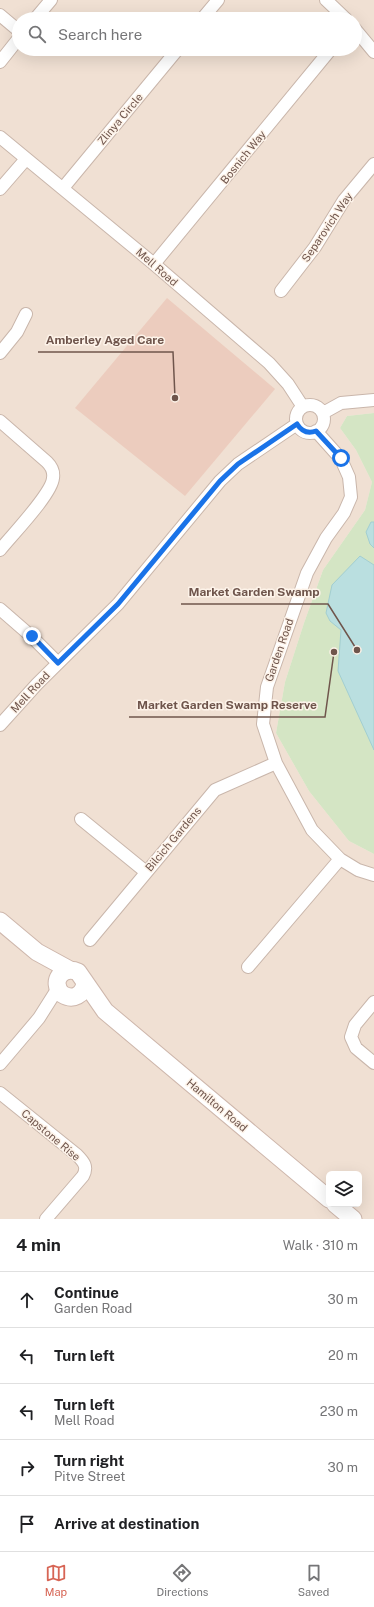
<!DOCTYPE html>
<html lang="en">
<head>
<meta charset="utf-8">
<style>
	:root { --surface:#fff; --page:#f6f6f6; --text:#202124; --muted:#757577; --line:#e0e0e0; --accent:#d76555 }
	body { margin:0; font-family:"Public Sans",sans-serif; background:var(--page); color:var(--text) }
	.controls { position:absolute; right:12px; bottom:12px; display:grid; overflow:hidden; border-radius:6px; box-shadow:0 4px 16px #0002 }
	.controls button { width:36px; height:36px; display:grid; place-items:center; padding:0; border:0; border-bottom:1px solid var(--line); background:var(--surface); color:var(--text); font:20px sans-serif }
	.stop { position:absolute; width:12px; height:12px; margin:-9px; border:3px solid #1a73e8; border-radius:50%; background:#fff }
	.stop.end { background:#1a73e8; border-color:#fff; box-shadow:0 1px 4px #0008 }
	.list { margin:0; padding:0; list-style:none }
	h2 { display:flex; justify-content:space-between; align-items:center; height:52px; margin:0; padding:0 16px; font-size:17px }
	h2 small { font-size:13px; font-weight:400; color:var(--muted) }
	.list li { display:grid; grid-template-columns:26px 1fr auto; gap:12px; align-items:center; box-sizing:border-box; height:56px; padding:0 16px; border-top:1px solid var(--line) }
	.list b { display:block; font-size:15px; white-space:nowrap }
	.list p { margin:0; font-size:13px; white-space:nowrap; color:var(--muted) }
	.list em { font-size:13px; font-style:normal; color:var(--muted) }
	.icon { flex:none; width:22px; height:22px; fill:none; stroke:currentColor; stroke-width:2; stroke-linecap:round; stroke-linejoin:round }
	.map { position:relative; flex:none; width:374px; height:1219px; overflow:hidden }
	.search { position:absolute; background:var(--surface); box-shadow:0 4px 16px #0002; left:12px; right:12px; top:12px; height:44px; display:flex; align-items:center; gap:10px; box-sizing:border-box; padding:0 14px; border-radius:22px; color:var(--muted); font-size:15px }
	.sheet { height:332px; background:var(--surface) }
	nav { display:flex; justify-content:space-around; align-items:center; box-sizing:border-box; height:56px; border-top:1px solid var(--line); background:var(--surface); font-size:11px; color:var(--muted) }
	nav a { display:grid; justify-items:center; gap:2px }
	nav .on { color:var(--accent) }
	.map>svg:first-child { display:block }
</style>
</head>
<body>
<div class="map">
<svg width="374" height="1219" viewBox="0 0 374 1219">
	<rect width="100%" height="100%" fill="#f9efe3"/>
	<path fill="#f0e0d3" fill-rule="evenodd" d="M0 0H374V413L347 416 340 428 356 450 372 482 365 510 323 570 304 623 285 682 276 733 309 791 349 841 374 854V1219H0ZM19 19H355V49H19ZM329 1174H359V1204H329Z"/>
	<path fill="#d4e5c4" d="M374 413V854L349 841 309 791 276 733 285 682 304 623 323 570 365 510 372 482 356 450 340 428 347 416Z"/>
	<path fill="#badfe0" stroke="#a2ced1" d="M371 522H374V548L370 544 366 532Z
		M360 556 374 565V750L338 671 341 630 330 621 326 613 332 585Z"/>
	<path fill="#ecccbe" d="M167 298 275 389 185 496 75 408Z"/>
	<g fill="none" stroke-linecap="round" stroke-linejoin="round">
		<defs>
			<path id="street" d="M326 0 346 19
				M0 15 19 31
				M35 19 51 0
				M202 19 218 0
				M355 29 374 52
				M0 62 19 38
				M0 137 154 264 269 363 288 384 303 407
				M63 188 178 49
				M0 189 26 159
				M154 264 331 49
				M281 291 315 247 344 200 374 164
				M0 353 17 332 26 314
				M296 419a14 14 0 1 1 28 0a14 14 0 1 1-28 0Z
				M323 413 341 403 374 400
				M0 421 47 462C51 466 54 472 53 478 52 494 11 536 0 550
				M316 431 341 459 349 477 351 497 344 513 326 538 307 573 267 687 263 724 276 763 312 830 340 859 358 870 374 875
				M0 609 31 636 58 663
				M0 725 37 684 118 604 220 481 238 464 297 424
				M81 819 146 872
				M90 940 215 790 276 763
				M248 967 340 859
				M374 1002 355 1025 351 1037 356 1048 374 1063
				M0 1064 39 1018 58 988
				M0 1093 77 1155C84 1162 88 1167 83 1176L46 1219"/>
			<path id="secondary" d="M0 921 37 952 70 970
				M85 982C84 995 73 1001 62 994 50 982 62 965 78 972L105 1011 329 1199
				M335 1204 353 1219"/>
		</defs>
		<use href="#street" stroke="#c9b6ab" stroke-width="14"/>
		<use href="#secondary" stroke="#ceb7ac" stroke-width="19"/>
		<use href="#street" stroke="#fff" stroke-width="12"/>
		<use href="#secondary" stroke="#fff" stroke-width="17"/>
	</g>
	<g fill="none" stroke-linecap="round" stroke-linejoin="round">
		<path stroke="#1a73e8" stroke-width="5" d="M32 636 58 663 118 604 220 481 238 464 297 424C302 432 308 434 316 431L341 458"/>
	</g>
	<g text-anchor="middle" stroke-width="3" stroke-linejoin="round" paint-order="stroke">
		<g font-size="11" fill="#6f554c" stroke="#fdf3e9">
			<text transform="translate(120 119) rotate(-50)" y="4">Zlinya Circle</text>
			<text transform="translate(243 157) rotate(-51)" y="4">Bosnich Way</text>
			<text transform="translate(327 227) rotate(-56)" y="4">Separovich Way</text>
			<text transform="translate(157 267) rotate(41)" y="4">Mell Road</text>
			<text transform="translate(279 650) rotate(-71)" y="4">Garden Road</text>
			<text transform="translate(30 692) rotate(-47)" y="4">Mell Road</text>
			<text transform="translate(173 839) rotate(-50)" y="4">Bilcich Gardens</text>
			<text transform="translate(217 1105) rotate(40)" y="4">Hamilton Road</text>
			<text transform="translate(51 1135) rotate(40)" y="4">Capstone Rise</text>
		</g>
	</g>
	<path fill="none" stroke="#6f554c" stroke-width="1.5" d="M175 398L173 352H38M357 650L328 604H181M334 652L325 717H129"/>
	<g fill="#6f554c" stroke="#fdf3e9" stroke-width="1.5">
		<circle cx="175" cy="398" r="4"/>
		<circle cx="357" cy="650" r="4"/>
		<circle cx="334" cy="652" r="4"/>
	</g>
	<g font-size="12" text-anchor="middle" font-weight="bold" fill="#6f554c" stroke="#fdf3e9" stroke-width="3" stroke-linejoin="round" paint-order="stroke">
		<text x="105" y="344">Amberley Aged Care</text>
		<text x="254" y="596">Market Garden Swamp</text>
		<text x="227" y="709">Market Garden Swamp Reserve</text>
	</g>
</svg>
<div class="controls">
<button><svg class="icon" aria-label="layers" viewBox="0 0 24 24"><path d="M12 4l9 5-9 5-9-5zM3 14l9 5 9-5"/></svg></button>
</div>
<div class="stop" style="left:341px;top:458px"></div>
<div class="stop end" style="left:32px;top:636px"></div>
<div class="search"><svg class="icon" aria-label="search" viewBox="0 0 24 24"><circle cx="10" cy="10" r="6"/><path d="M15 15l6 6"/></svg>Search here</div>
</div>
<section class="sheet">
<h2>4 min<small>Walk · 310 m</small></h2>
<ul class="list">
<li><svg class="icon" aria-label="ahead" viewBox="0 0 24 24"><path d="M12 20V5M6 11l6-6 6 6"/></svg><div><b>Continue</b><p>Garden Road</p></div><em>30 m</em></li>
<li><svg class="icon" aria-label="left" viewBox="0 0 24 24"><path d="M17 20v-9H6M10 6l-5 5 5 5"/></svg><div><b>Turn left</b></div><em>20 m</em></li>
<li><svg class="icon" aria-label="left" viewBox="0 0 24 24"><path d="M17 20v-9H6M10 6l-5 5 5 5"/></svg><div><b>Turn left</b><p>Mell Road</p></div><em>230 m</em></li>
<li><svg class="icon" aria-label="right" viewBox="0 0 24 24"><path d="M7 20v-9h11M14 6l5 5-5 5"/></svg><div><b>Turn right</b><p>Pitve Street</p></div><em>30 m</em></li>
<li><svg class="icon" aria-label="arrive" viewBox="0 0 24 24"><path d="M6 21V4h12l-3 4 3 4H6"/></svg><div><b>Arrive at destination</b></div></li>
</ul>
</section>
<nav>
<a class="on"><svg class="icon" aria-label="map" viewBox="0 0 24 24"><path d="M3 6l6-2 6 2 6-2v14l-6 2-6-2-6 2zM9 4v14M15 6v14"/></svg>Map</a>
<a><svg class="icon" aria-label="directions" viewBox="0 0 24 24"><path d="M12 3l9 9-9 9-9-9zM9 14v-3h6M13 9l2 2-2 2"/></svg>Directions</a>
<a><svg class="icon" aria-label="saved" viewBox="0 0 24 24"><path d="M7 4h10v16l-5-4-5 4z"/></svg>Saved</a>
</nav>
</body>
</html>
